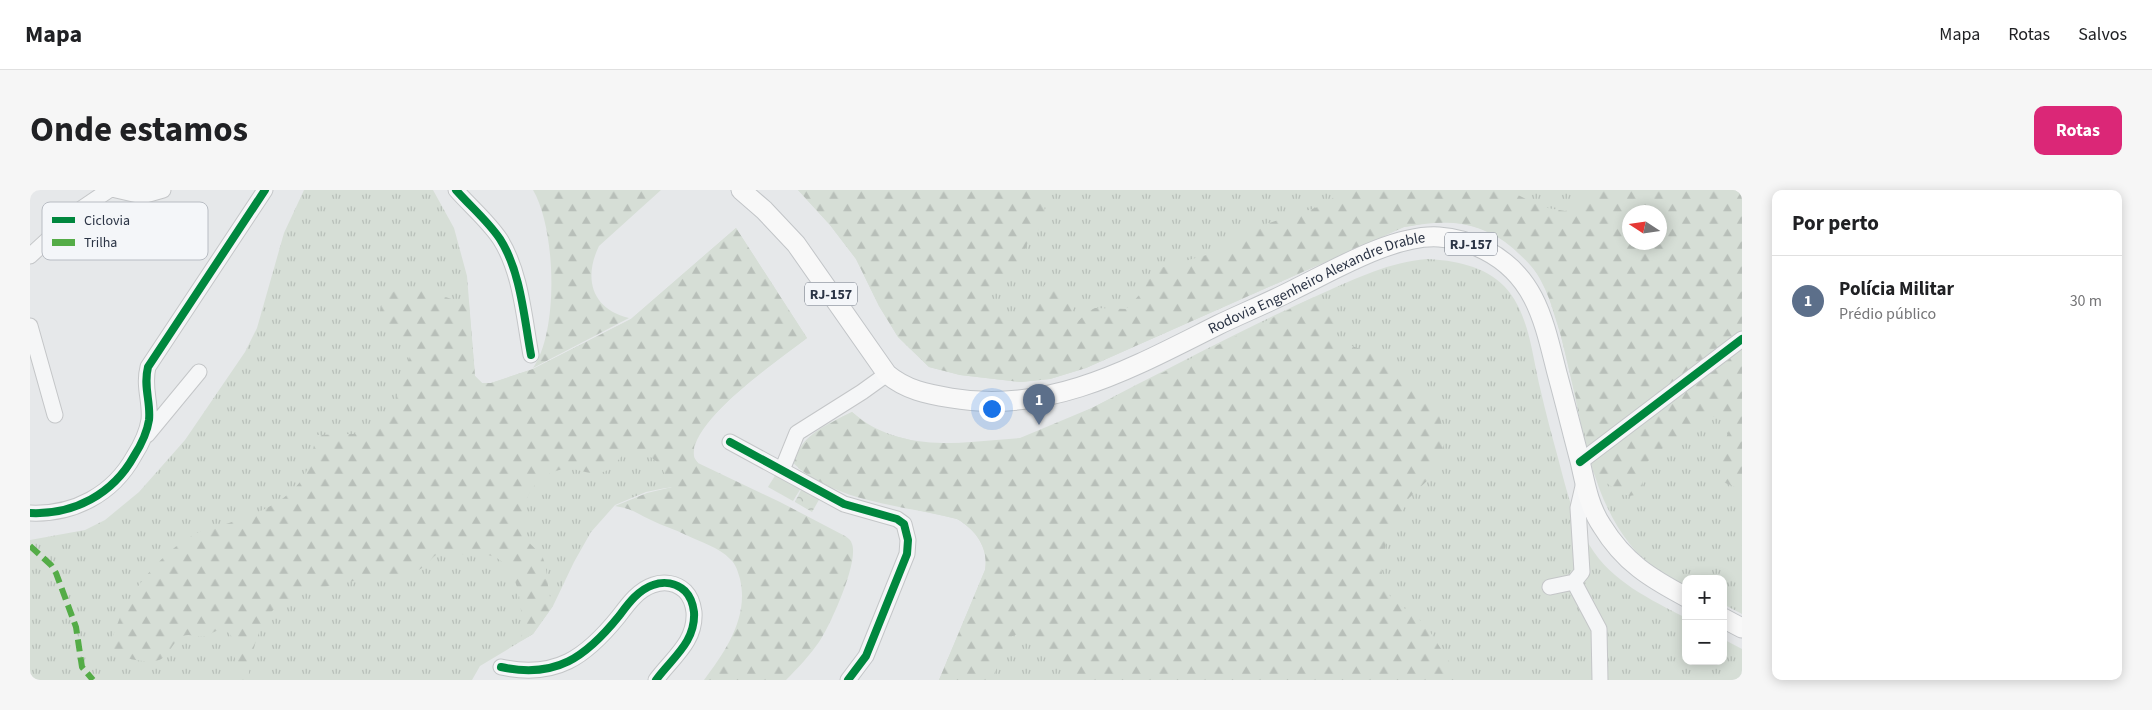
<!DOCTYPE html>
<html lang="pt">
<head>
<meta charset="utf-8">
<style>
	:root { --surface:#fff; --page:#f6f6f6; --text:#202124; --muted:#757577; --line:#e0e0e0; --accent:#db2777 }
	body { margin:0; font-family:"Source Sans 3",sans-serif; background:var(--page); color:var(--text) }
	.controls { position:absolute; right:15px; bottom:15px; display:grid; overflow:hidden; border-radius:10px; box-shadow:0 2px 12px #0003 }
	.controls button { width:45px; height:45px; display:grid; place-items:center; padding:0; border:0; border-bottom:1px solid var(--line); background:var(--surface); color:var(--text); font:25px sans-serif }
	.compass { position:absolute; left:1592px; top:15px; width:45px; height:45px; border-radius:50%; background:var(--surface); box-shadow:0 2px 12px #0003; rotate:282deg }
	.you { position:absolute; left:961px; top:218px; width:18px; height:18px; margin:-12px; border:4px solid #fff; border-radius:50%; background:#1a73e8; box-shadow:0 0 0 8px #1a73e833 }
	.badge { display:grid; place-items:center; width:32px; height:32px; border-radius:50%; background:var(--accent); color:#fff; font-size:16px; font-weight:700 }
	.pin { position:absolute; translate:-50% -41px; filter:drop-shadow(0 1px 2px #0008) }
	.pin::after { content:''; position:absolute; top:26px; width:18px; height:15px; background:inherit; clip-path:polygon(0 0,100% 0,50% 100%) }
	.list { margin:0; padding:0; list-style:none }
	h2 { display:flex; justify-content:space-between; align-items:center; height:65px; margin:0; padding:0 20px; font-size:21px }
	h2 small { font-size:16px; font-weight:400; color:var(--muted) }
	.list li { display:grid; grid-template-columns:32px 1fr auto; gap:15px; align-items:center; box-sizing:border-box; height:90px; padding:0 20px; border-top:1px solid var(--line) }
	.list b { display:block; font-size:19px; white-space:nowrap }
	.list p { margin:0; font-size:16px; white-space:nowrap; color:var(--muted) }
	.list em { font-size:16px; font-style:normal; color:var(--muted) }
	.map { position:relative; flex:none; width:1712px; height:490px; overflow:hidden; border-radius:10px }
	header { display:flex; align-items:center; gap:30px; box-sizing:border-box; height:70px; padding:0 25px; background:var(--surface); border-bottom:1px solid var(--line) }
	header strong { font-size:24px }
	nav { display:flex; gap:28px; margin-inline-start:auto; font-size:18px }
	.intro { display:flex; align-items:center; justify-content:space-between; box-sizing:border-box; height:120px; padding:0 30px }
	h1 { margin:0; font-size:35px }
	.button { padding:12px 22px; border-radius:10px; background:var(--accent); color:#fff; font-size:18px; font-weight:700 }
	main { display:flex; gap:30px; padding:0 30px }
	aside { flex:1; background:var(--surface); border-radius:10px; box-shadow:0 2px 12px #0003 }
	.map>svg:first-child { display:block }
</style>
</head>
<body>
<header>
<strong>Mapa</strong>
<nav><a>Mapa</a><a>Rotas</a><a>Salvos</a></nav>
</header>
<div class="intro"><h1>Onde estamos</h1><a class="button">Rotas</a></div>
<main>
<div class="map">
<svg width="1712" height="490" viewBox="0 0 1712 490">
	<defs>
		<pattern id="grass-tufts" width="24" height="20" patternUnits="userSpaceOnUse" patternTransform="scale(1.25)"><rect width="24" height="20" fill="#d6ded6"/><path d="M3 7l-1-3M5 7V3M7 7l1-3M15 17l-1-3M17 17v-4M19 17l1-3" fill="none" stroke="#b8bfb9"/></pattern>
		<pattern id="forest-firs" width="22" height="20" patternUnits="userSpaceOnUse" patternTransform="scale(1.25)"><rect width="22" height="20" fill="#d6ded6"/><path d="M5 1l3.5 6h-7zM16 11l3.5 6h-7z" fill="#b8bfb9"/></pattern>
		<pattern id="park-crowns" width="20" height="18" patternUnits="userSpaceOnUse" patternTransform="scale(1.25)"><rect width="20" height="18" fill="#d6ded6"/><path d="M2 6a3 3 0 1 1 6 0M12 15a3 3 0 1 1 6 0" fill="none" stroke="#b8bfb9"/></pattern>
	</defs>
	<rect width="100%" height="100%" fill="#e6e8ea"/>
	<path fill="url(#grass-tufts)" fill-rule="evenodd" d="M274 0H403L424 38 437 86 445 186 452 193H461L503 179 601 129 706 38 777 148C750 169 657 232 664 268L668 273 650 295 616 302 585 315 561 342 544 372 523 416 503 444 450 476 442 490H0V350L55 340 75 330 109 302 155 250 215 162 227 138 254 43Z
		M768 0H1712V424L1693 414V389H1656V396C1633 385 1614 373 1599 353 1552 294 1549 197 1525 127 1521 114 1517 100 1510 88 1488 51 1446 30 1404 32 1394 33 1384 36 1374 37L1056 178 1020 189 991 192 930 185 899 177 868 147 849 116 826 69 800 35ZM1600 22H1630V52H1600Z
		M1397 69C1423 70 1455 76 1474 96 1500 123 1502 167 1511 202 1516 224 1522 246 1528 268 1536 298 1543 330 1560 356 1582 392 1620 409 1656 428V471H1693V449L1712 459V490H909L955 380C959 358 946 340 927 329 873 315 815 311 768 278 768 272 767 263 770 258 780 241 804 231 822 222 858 254 904 255 950 252 963 252 978 252 991 248 1030 236 1067 215 1104 196 1167 164 1229 131 1293 103 1327 88 1360 72 1397 69Z"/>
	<path fill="url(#forest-firs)" fill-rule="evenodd" d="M503 0H631L569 56C553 89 562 119 599 128L503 178C529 141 526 39 503 0Z
		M768 0H1011L1015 21 1011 37 998 52 989 76 984 80 967 86 962 92 959 100 961 119 966 124 989 131 999 111 1014 95C1042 100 1040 109 1046 133L1059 121 1065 118 1096 119 1113 101 1123 80 1194 60 1215 42 1227 37 1297 14 1310 0H1478L1512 17 1535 21 1553 15 1563 0H1712V300L1693 292C1685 270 1695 250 1704 229L1690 225 1677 228 1629 261 1614 275 1612 304 1599 306 1589 302 1564 284C1556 249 1548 215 1539 180 1532 150 1525 116 1510 89 1505 79 1496 70 1488 63 1454 30 1418 29 1374 37L1056 178 1020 189 991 192 930 185 899 177 868 147 849 116 826 69 800 35ZM1600 22H1630V52H1600Z
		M706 38 777 148C757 164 639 244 668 273L750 312 815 346C818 348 821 350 822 354 829 372 800 436 789 452 780 465 768 478 756 490H674C696 461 719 427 710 389 708 382 706 374 700 369 689 357 670 352 656 345 645 339 632 336 621 330 606 323 603 319 585 316L617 303 642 297 635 298C635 293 635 287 634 283 631 271 613 260 601 262 585 264 588 284 563 283 553 283 543 277 533 279 506 285 489 309 495 336 496 340 496 347 498 351 502 357 510 361 513 368 519 384 516 400 523 416L503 444 491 451C493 424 492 372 458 365 454 364 449 367 443 366 433 364 416 361 406 365 403 367 400 371 398 373 391 380 384 383 374 384 344 387 269 397 246 417 227 435 221 465 218 490H213C211 484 208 478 206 472 204 463 206 450 199 443 191 435 183 444 175 446 167 448 160 443 153 446 142 451 140 466 129 470 118 474 85 469 81 456 80 451 90 427 93 421 109 389 143 351 178 338 184 336 190 336 196 334 223 325 252 315 270 292 280 280 283 260 286 245L323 244 342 237 356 227 365 211 374 190 380 166 377 154 353 130 350 122 351 115 356 108 364 101 389 98 439 115 445 186 452 193H461L503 179 601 129Z
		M1284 107 1300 118 1304 131 1305 143 1315 154 1344 163 1361 173 1407 213 1414 246 1413 259 1407 275 1401 287 1379 308 1368 327 1357 349 1351 376 1353 392 1361 408 1395 434 1431 490H1047L1045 484 1011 462 993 443C970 444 970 473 963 490H909L955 380C959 358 946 340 927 329 873 315 805 313 762 272 775 247 797 234 822 222L839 236 857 244 892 253H929L990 248 1064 217Z"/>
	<path fill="url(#park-crowns)" d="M772 298 790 308 782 322 765 312Z"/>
	<path fill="#d6ded6" d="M746 284 771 298 763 311 738 297Z"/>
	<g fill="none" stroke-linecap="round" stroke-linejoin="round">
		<defs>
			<path id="minor" d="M86 0 112 6 133 0
				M426 0C440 16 458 31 470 49 491 82 494 128 501 165
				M0 66 51 19 79 0
				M0 136 25 225
				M117 245 169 182
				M700 252 814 314 867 329 874 334 878 350 877 364 836 466 818 490
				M1550 272 1712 149
				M752 280 767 243 832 202 857 184
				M0 323C44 325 83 304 104 266 111 255 117 243 119 230 121 212 113 197 118 177L235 0
				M1544 392 1569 439 1570 490
				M1520 397 1544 392 1552 382 1548 318 1554 292
				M471 477C526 489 556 467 589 426 598 414 608 400 623 395 634 391 646 393 655 401 661 407 663 414 664 422 666 452 642 468 626 490"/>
			<g id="major">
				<path id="s1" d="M711 0 734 20 766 54 857 184C876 200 897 204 921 208 1019 225 1102 178 1188 135 1213 123 1240 112 1265 99 1304 80 1365 44 1409 47 1424 48 1441 53 1455 60 1506 86 1514 132 1527 183 1535 212 1542 241 1550 271 1555 293 1559 317 1572 336 1594 372 1620 388 1656 407"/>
				<path d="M1693 428 1712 438"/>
			</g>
		</defs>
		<use href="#minor" stroke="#c4c6c8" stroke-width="17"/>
		<use href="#major" stroke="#c2c5c8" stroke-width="21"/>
		<use href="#minor" stroke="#f5f6f7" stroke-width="15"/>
		<use href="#major" stroke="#f8f8f8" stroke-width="19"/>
		<path stroke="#54ac47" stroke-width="6" stroke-dasharray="12 6" stroke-linecap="butt" d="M0 356 21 375 26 383 46 437 52 477 63 490"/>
		<defs>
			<path id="cycleway" d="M426 0C440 16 458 31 470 49 491 82 494 128 501 165
				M700 252 814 314 867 329 874 334 878 350 877 364 836 466 818 490
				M1550 272 1712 149
				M0 323C44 325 83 304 104 266 111 255 117 243 119 230 121 212 113 197 118 177L235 0
				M471 477C526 489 556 467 589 426 598 414 608 400 623 395 634 391 646 393 655 401 661 407 663 414 664 422 666 452 642 468 626 490"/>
		</defs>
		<use href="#cycleway" stroke="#f4f6f9" stroke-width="11"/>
		<use href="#cycleway" stroke="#00873e" stroke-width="8"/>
	</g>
	<g text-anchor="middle" stroke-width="5" stroke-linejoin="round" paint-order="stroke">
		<g fill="#f4f6f9" stroke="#676e7b" stroke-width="1">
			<rect x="1415" y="42.5" width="52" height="23" rx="4"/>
			<rect x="775" y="92.5" width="52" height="23" rx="4"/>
		</g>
		<g font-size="14" font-weight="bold" fill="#2b3445">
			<text x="1441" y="59">RJ-157</text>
			<text x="801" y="109">RJ-157</text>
		</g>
		<g font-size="15" fill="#2b3445" stroke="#f4f6f9">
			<text dy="5" stroke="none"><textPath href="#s1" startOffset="695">Rodovia Engenheiro Alexandre Drable</textPath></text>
		</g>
	</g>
	<rect x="12" y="12" width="166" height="58" rx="8" fill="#f4f6f9" stroke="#b8bcc3" stroke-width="1"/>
	<rect x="22" y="27" width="23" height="6" fill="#00873e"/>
	<rect x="22" y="49" width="23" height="7" fill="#54ac47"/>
	<g font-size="14" fill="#2b3445">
		<text x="54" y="35">Ciclovia</text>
		<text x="54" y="57">Trilha</text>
	</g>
</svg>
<div class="controls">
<button>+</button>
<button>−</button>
</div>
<svg class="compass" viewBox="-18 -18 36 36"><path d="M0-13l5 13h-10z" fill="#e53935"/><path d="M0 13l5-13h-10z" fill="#757577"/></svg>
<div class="you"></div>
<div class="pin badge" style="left:1009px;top:235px;background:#5c6f8a">1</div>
</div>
<aside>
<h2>Por perto<small></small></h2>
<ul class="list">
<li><span class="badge" style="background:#5c6f8a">1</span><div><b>Polícia Militar</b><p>Prédio público</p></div><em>30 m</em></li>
</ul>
</aside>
</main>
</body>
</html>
